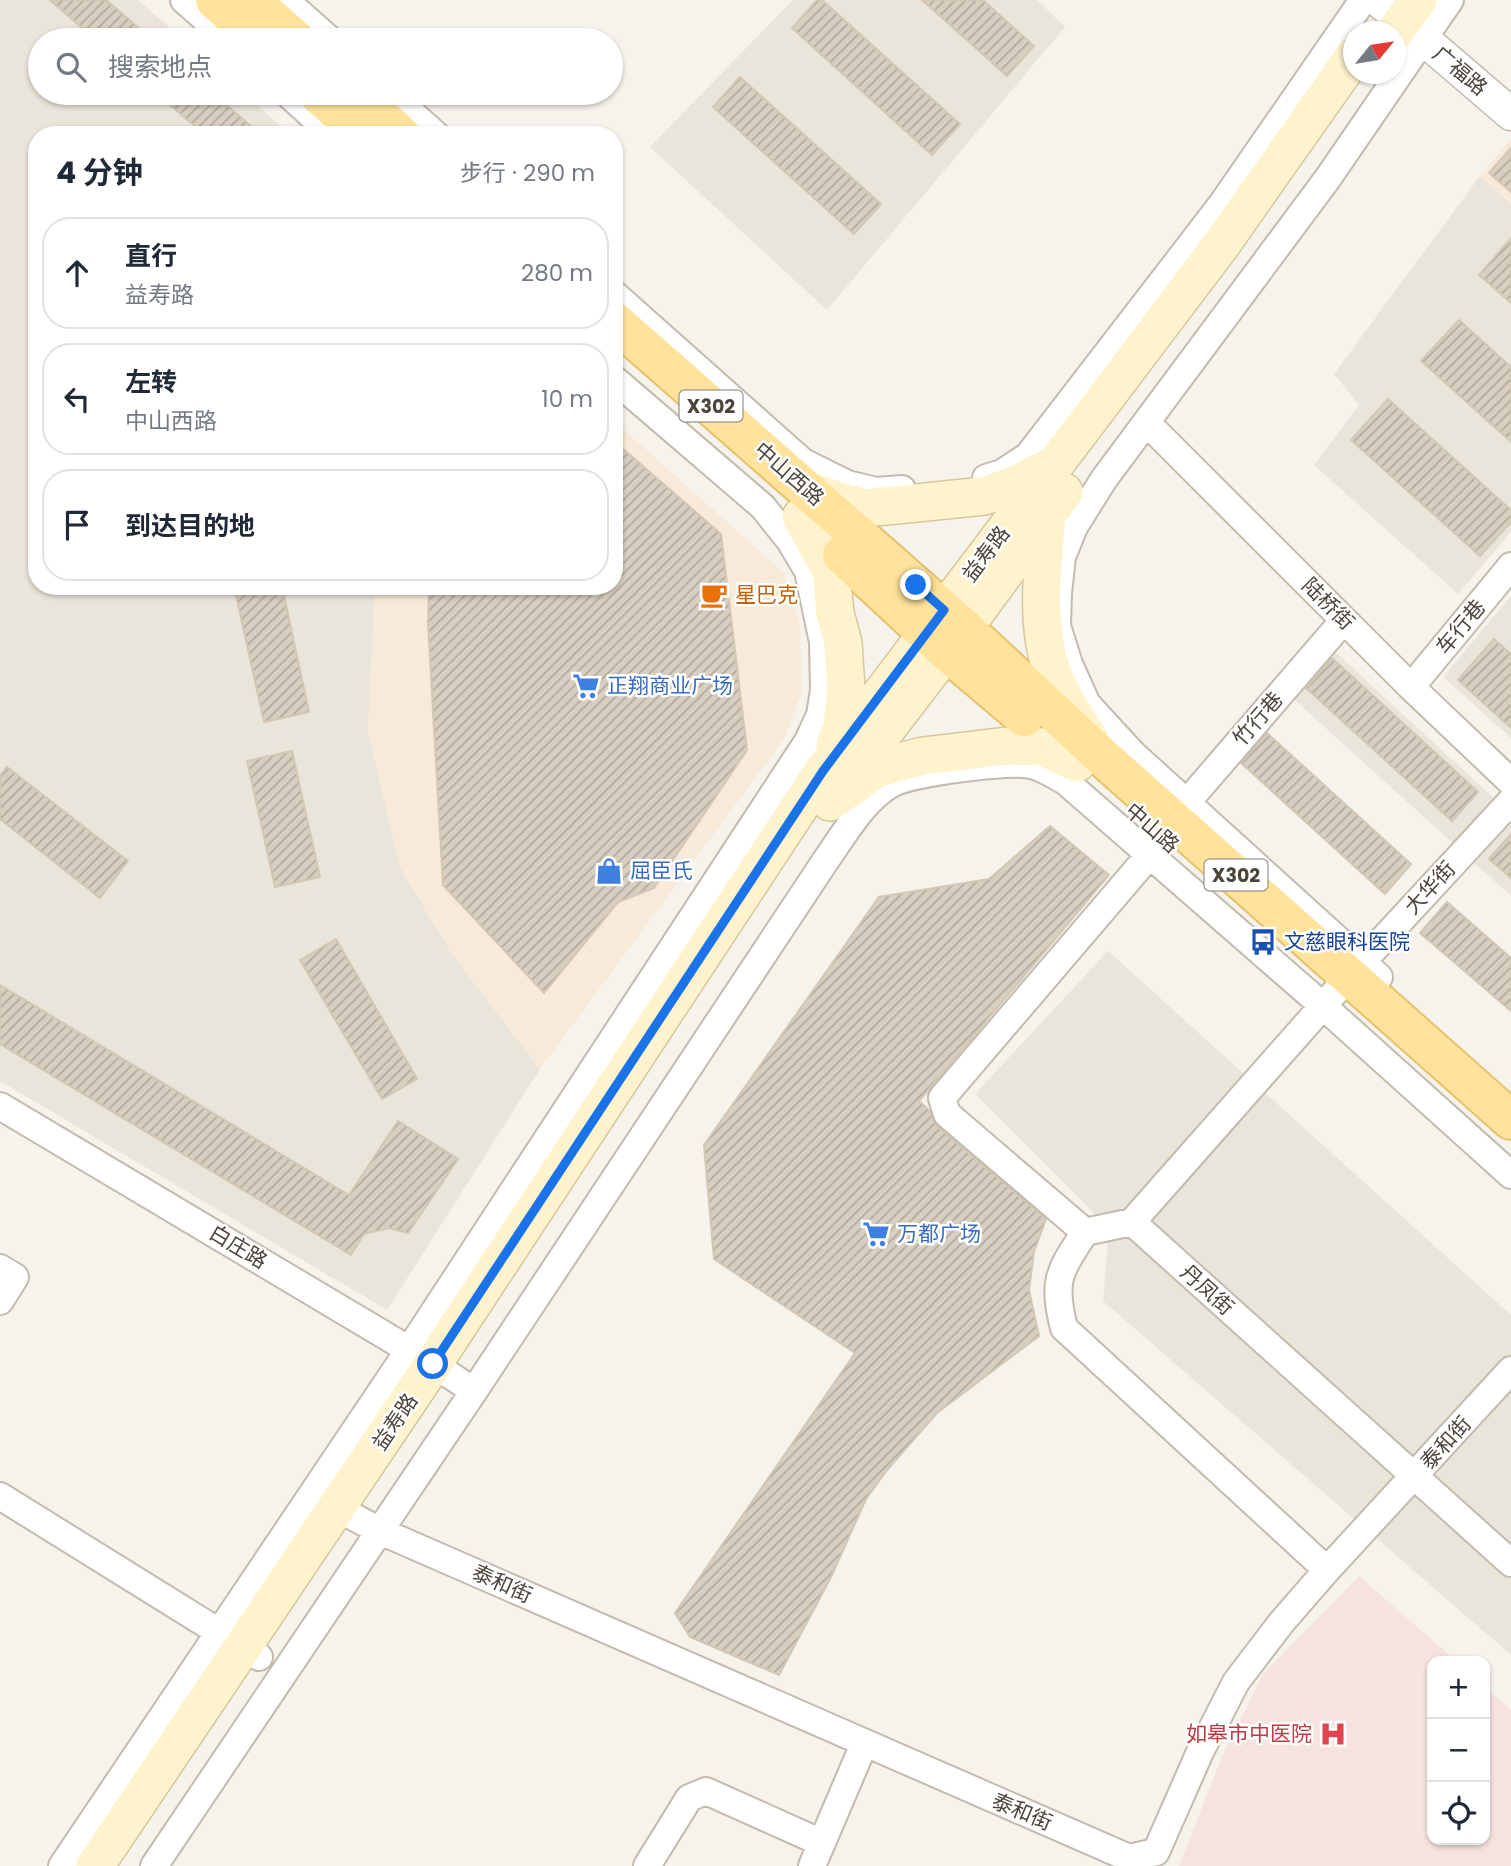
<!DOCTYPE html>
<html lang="zh">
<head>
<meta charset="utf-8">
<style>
	:root { --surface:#fff; --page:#f2f2f3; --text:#1f2937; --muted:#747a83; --line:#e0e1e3 }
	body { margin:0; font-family:Poppins,"Noto Sans SC",sans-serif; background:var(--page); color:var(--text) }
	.controls { position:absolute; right:21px; bottom:21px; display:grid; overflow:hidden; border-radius:14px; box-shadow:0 2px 5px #0004 }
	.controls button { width:63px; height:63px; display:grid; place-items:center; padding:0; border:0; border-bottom:2px solid var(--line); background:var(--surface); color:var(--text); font:35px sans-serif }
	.compass { position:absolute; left:1343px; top:21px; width:63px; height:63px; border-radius:50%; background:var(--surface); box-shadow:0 2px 5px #0004; rotate:60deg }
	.stop { position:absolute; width:21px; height:21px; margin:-16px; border:5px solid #1a73e8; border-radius:50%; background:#fff }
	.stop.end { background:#1a73e8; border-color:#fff; box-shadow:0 2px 7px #0008 }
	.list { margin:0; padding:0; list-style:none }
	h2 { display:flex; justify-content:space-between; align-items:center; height:91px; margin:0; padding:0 28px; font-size:30px }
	h2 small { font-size:23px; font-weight:400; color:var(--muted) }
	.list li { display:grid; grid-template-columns:46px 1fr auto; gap:21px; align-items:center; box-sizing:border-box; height:112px; margin:0 14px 14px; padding:0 14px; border:2px solid var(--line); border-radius:28px }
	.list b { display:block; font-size:26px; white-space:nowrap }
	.list p { margin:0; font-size:23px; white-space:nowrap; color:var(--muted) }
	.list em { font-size:23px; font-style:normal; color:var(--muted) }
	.icon { flex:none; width:38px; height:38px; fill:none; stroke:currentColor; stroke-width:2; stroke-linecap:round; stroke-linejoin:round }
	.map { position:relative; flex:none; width:1511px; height:1866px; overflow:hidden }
	.search { position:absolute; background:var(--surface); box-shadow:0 2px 5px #0004; left:28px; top:28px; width:595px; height:77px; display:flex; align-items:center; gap:18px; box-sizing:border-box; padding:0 24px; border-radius:38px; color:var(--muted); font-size:26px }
	.panel { position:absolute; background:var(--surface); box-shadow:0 2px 5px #0004; left:28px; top:126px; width:595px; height:469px; border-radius:28px }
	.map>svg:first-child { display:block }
</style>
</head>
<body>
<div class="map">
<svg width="1511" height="1866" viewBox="0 0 1511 1866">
	<defs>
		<pattern id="building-hatch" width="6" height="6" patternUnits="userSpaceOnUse" patternTransform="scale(1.75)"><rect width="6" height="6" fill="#d8cfc1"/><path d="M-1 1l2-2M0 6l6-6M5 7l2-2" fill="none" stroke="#b1aa9e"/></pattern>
	</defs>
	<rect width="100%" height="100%" fill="#f6f3ec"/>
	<path fill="#eae5da" d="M0 0H138L184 40H40V93H244L291 135H37V586H375L368 731 400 867 452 954 540 1069 387 1310 0 1081Z
		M793 0H1037L1065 27 827 310 650 147Z
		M1480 176 1511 204V532L1458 594 1314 465 1359 405 1334 374Z
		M1511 596V738L1443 677Z
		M1329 646 1511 814V896L1287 693Z
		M1108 951 1511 1315V1655L1103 1301 1109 1228 975 1094Z"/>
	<path fill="#f7ead8" d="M1511 139V204L1480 176Z
		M614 421 784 573 800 628 802 691 784 739 540 1069 452 954 400 867 368 731 375 586H614Z"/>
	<path fill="#f6e3e0" d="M1359 1576 1456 1661H1432V1840H1485V1687L1511 1710V1866H1179L1221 1759 1263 1674Z"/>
	<path fill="url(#building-hatch)" stroke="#d3c7b4" stroke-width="2" d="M50 0H106L153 40H96Z
		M817 0H822L960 124 932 155 792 28Z
		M922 0H983L1034 46 1007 76Z
		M740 77 881 204 854 234 713 107Z
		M156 93H213L261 135H205Z
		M1511 148V192L1489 173Z
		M1511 238V303L1479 275Z
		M1459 320 1511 367V442L1421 361Z
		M1388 399 1511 510V522L1480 556 1351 440Z
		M614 441 721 534 747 750 654 888 618 902 544 993 443 885 428 623 429 586H614Z
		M282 586 309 712 264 722 236 595Z
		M1494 639 1511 654V728L1458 680Z
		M1332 658 1478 792 1452 821 1306 688Z
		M1267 733 1411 864 1385 894 1241 763Z
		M292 751 320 877 275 887 247 761Z
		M7 767 128 861 100 898 0 819V776Z
		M1050 826 1109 875 919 1101 929 1110 937 1126 1046 1219 1034 1252 1029 1290 1039 1336 937 1413 887 1470 866 1499 831 1577 779 1675 690 1637 675 1613 855 1353 714 1259 704 1145 879 897 989 879Z
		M1511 834V878L1489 859Z
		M1447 902 1511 958V1011L1420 933Z
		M336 939 417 1079 382 1099 300 960Z
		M0 985 349 1195 398 1121 458 1159 408 1233 389 1228 364 1234 351 1255 0 1044Z"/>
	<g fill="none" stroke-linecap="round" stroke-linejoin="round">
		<defs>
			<path id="minor" d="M184 0 229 40
				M285 0 330 40
				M287 93 333 135
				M389 93 436 135
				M614 294 803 462 847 484 876 491 902 489
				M1147 423 1411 687 1511 782
				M986 478 1002 473 1028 456 1222 204 1363 0
				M1411 687 1511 566
				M1176 815 1344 620
				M1351 974 1511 801
				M1379 977 1133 754 1087 704 1069 664 1057 626 1058 593 1062 557 1074 527 1104 479 1328 178 1450 0
				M1336 991 1132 1222 1511 1563
				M0 1106 433 1364 474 1391
				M1132 1222 1085 1232C1059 1272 1052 1280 1064 1328L1327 1570
				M1085 1232 947 1114 942 1098 1164 838
				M0 1268 15 1277 0 1301
				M0 1496 259 1657
				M337 1508 380 1531 1129 1858 1156 1852 1200 1752 1236 1682 1281 1623 1327 1570 1511 1370
				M62 1866 409 1350 808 741 820 715 824 690 823 642 808 571 790 541 763 507 614 379
				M154 1866 474 1391 826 860C843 836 865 797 893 783 913 773 1008 760 1031 765 1042 767 1055 776 1065 781L1323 1006 1511 1175
				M647 1866 689 1798 706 1791 822 1843
				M812 1866 864 1744"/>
			<path id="tertiary" d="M1378 0 1511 114"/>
			<path id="secondary" d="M1395 32 1418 0
				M809 491 863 508 897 505 984 496 1019 483 1047 468
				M1047 516C1043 566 1035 623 1052 672 1060 695 1076 717 1089 738
				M801 517 831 571 835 613 843 643 846 689 842 727 835 744
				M855 770 964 628 1064 492
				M830 802 878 768 923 756 1007 746 1043 747 1077 763
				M95 1866 433 1364 823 771 1221 245 1354 56"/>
			<path id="primary" d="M215 0 260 40
				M251 0 296 40
				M317 93 364 135
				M354 93 401 135
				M614 321 964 628 1099 754 1511 1120
				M842 555 946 651 1024 717"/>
		</defs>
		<use href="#minor" stroke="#c2bbae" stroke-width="30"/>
		<use href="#tertiary" stroke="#c2bbae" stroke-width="35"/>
		<use href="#secondary" stroke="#d6c79b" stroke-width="40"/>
		<use href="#primary" stroke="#e6c16a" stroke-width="42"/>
		<use href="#minor" stroke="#fff" stroke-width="26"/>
		<use href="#tertiary" stroke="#fff" stroke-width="32"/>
		<use href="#secondary" stroke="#fff3cd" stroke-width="37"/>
		<use href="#primary" stroke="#ffe39c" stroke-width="38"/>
	</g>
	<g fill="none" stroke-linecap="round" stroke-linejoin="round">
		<path stroke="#1a73e8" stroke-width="9" d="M433 1364 823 771 944 610 916 585"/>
	</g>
	<defs>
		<symbol id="cafe-bare" viewBox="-9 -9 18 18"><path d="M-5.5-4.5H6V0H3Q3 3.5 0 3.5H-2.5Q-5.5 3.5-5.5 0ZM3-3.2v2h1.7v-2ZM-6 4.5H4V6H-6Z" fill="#e8710a" stroke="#fff" stroke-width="2.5" paint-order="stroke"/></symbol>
		<symbol id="supermarket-bare" viewBox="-9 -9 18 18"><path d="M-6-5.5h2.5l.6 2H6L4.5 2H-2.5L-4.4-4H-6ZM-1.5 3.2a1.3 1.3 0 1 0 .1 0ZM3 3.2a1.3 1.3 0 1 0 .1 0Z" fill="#3f7fe0" stroke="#fff" stroke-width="2.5" paint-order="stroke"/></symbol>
		<symbol id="shop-bare" viewBox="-9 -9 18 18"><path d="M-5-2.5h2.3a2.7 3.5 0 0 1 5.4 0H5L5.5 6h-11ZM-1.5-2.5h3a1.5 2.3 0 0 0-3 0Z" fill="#3f7fe0" stroke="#fff" stroke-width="2.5" paint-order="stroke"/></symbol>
		<symbol id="bus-bare" viewBox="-9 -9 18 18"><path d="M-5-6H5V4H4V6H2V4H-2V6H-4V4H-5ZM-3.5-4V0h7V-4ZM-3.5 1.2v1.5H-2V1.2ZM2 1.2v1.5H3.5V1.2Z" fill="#1a4fb4" stroke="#fff" stroke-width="2.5" paint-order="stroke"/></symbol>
		<symbol id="hospital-bare" viewBox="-9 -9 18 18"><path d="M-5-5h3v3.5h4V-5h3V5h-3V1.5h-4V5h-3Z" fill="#e0444e" stroke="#fff" stroke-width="2.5" paint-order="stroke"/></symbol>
	</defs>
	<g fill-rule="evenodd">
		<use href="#cafe-bare" x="695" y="576" width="38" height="38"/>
		<use href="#supermarket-bare" x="567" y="667" width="38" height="38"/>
		<use href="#shop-bare" x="590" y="852" width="38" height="38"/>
		<use href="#bus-bare" x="1244" y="923" width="38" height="38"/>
		<use href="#supermarket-bare" x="857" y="1215" width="38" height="38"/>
		<use href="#hospital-bare" x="1314" y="1715" width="38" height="38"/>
	</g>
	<g text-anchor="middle" stroke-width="5" stroke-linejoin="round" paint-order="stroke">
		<g fill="#fff" stroke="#817c74" stroke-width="2">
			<rect x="679.5" y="390.5" width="63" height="31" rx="5"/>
			<rect x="1204.5" y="859.5" width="63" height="31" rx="5"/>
		</g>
		<g font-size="19" font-weight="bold" fill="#4b4439">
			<text x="711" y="413">X302</text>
			<text x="1236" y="882">X302</text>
		</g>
		<g font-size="21" fill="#4b4439" stroke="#fff">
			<text transform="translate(1460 71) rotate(40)" y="7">广福路</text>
			<text transform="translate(789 474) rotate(41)" y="7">中山西路</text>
			<text transform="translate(986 554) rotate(-53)" y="7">益寿路</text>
			<text transform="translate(1328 604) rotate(45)" y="7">陆桥街</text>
			<text transform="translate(1461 627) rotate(-50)" y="7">车行巷</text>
			<text transform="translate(1258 719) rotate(-49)" y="7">竹行巷</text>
			<text transform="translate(1152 828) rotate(41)" y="7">中山路</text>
			<text transform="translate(1430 888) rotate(-47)" y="7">大华街</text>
			<text transform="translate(238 1247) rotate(31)" y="7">白庄路</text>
			<text transform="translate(1207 1290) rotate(42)" y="7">丹凤街</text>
			<text transform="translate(395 1422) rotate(-56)" y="7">益寿路</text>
			<text transform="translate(1446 1443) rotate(-48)" y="7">泰和街</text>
			<text transform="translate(502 1584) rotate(24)" y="7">泰和街</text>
			<text transform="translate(1022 1812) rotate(23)" y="7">泰和街</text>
		</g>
		<g font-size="21" fill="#c56008" stroke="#fff" text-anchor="start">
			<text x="735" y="602">星巴克</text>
		</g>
		<g font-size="21" fill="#366cbe" stroke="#fff" text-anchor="start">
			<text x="607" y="693">正翔商业广场</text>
			<text x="630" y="878">屈臣氏</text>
			<text x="897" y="1241">万都广场</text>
		</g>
		<g font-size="21" fill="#164399" stroke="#fff" text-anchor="start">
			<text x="1284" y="949">文慈眼科医院</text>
		</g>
		<g font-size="21" fill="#be3a42" stroke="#fff" text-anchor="end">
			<text x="1312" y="1741">如皋市中医院</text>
		</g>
	</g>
</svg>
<div class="controls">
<button>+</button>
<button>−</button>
<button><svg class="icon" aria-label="locate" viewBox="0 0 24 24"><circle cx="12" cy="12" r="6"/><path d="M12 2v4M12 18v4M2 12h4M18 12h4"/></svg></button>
</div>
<svg class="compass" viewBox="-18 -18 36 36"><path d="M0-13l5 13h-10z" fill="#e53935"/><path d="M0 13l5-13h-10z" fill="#747a83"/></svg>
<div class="stop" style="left:433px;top:1364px"></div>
<div class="stop end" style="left:916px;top:585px"></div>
<div class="search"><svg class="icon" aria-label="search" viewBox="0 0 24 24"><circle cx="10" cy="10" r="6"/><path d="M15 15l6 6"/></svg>搜索地点</div>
<section class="panel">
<h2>4 分钟<small>步行 · 290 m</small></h2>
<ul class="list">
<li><svg class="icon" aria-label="ahead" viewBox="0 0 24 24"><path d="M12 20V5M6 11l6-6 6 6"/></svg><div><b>直行</b><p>益寿路</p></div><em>280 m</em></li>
<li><svg class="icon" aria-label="left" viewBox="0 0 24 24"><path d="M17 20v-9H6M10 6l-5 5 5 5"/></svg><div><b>左转</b><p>中山西路</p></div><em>10 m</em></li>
<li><svg class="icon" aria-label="arrive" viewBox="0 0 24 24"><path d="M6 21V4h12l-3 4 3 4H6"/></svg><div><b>到达目的地</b></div></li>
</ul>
</section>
</div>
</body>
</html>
